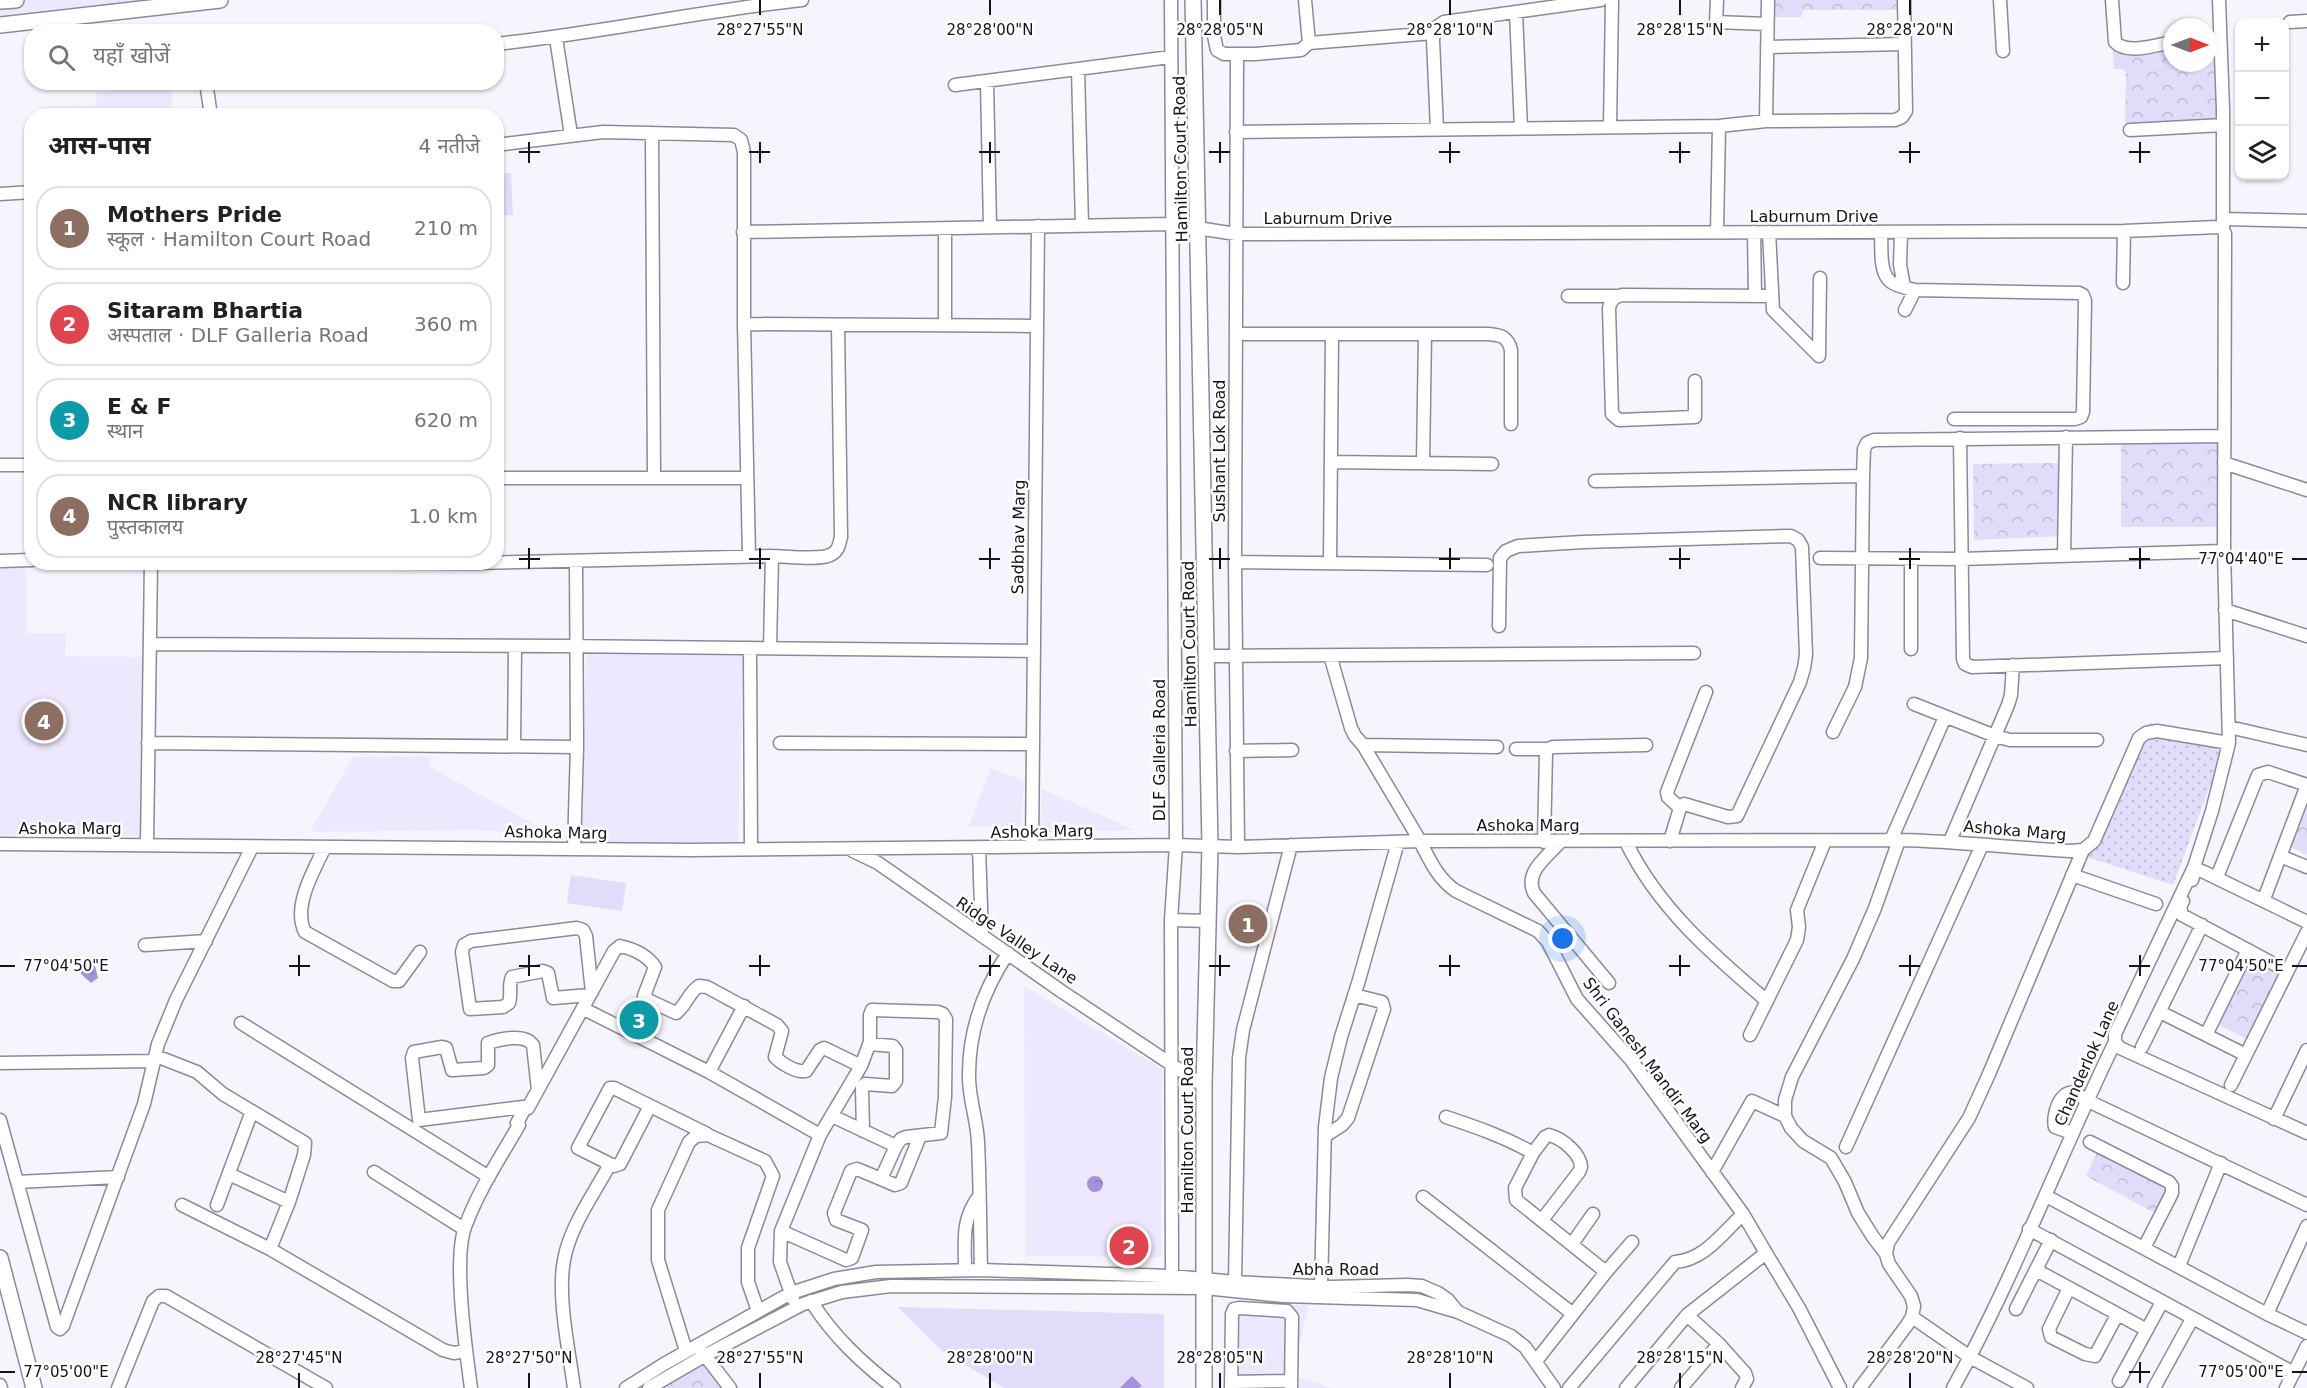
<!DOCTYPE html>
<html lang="hi">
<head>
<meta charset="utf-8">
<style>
	:root { --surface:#fff; --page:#f2f2f2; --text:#202124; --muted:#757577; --line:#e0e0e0; --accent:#db2777 }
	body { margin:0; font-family:"DejaVu Sans","Noto Sans Devanagari",sans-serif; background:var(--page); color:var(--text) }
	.controls { position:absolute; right:18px; top:18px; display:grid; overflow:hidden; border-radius:12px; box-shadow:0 2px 4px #0004 }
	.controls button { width:54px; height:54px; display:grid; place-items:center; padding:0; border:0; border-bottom:2px solid var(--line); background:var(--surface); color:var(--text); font:30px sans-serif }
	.compass { position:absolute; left:2163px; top:18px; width:54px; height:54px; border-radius:50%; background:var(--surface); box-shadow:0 2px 4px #0004; rotate:90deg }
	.you { position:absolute; left:1563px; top:939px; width:21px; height:21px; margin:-15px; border:4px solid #fff; border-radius:50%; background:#1a73e8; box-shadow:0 0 0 9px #1a73e833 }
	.badge { display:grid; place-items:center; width:39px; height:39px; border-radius:50%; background:var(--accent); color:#fff; font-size:20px; font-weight:700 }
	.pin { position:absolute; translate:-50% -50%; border:3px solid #fff; box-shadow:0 2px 6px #0006 }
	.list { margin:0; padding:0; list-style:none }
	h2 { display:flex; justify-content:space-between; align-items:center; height:78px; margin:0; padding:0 24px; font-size:26px }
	h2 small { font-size:20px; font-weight:400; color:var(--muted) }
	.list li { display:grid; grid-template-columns:39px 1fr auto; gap:18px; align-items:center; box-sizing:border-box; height:84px; margin:0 12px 12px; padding:0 12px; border:2px solid var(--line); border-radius:24px }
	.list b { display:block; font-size:22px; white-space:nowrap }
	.list p { margin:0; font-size:20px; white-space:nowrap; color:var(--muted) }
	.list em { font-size:20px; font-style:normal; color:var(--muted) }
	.icon { flex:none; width:33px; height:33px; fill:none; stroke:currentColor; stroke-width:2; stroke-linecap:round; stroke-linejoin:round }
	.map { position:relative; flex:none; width:2307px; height:1388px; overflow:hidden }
	.search { position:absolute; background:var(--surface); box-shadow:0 2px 4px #0004; left:24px; top:24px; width:480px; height:66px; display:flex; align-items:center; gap:15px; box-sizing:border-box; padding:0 21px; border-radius:24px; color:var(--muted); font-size:22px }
	.panel { position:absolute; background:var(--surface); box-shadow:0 2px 4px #0004; left:24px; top:108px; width:480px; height:462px; border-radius:24px }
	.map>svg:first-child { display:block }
</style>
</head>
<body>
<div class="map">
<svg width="2307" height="1388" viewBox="0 0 2307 1388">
	<defs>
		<pattern id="grass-dots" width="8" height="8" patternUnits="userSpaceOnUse" patternTransform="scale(1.5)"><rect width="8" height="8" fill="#e2dbf9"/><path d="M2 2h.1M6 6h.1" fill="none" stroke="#c1bbd5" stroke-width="1.8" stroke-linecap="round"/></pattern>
		<pattern id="park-crowns" width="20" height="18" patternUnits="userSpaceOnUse" patternTransform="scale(1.5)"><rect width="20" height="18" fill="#e2dbf9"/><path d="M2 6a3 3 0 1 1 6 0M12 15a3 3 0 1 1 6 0" fill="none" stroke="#c1bbd5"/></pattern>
		<pattern id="water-ripples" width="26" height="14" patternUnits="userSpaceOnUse" patternTransform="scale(1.5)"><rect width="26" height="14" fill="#a692da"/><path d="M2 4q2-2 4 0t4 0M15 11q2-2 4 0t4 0" fill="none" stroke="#8676b0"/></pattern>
	</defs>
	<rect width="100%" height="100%" fill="#f6f4fc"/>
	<path fill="#ede8fe" d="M0 0H144L0 15Z
		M161 83 160 87 171 89 172 115H41V107L96 105 97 92 112 91 116 85Z
		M0 567H26L27 633H66L65 656 142 657V836L0 835Z
		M587 653 743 656 738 843 580 848Z
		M431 756 429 767 552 834 473 830 310 832 353 757Z
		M991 768 1024 781 1021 826H969Z
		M1042 789 1134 830 1040 833Z
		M1024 986 1162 1069 1161 1257 1025 1256Z
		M1227 1304 1309 1305 1292 1375 1332 1388H1228Z"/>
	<path fill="url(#grass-dots)" d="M2150 723 2223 751 2173 885 2087 857Z"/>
	<path fill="url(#park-crowns)" d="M1772 0H1899V10H1803L1802 17H1772Z
		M2216 40 2219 122 2125 127 2126 72 2123 69H2114L2113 50 2129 53 2172 47V63H2208V41Z
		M2121 440H2220V527H2121Z
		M2061 463V536L1974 540 1973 464Z
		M2307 807V855L2291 847Z
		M2251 955 2282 971 2249 1040 2217 1024Z
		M2097 1152 2169 1187 2155 1213 2086 1176Z
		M704 1356 724 1388H658Z"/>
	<path fill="#e2dbf9" d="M511 173 513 215 497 216V174Z
		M571 875 626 883 622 911 567 903Z
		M898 1307 1164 1314V1388H1004L941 1350Z"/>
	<path fill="url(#water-ripples)" d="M84 958 95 966 98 978 91 983 81 974 77 964Z
		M1087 1184a8 8 0 1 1 16 0a8 8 0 1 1-16 0Z
		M1132 1376 1142 1386 1139 1388H1120Z"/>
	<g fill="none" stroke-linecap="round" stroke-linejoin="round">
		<defs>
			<path id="minor" d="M1171 0 1176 845 1171 920 1172 1276
				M1214 0V36L1217 50 1224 54H1255L1301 50 1309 43 1434 33
				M1305 0 1309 43
				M1717 0 1716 22 1767 24
				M2000 0 2003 51
				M2112 0 2115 42C2127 55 2156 45 2172 42
				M1516 12 1521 128
				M2290 22 2307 21
				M556 38 571 135
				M496 44C599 33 700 11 802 0
				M1767 47 1905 44
				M1237 55 1235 562 1238 847
				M1078 69 1082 225
				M987 81 990 227
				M206 82 211 116
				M955 85 1170 57
				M1766 121 1768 0
				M1610 126 1612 0
				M1437 129 1433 40 1435 28 1444 22 1601 0
				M2130 130 2223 125
				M1236 132 1719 126 1766 121 1895 120 1902 117 1906 111 1904 0
				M652 133 654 478
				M496 145 603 132 734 135 741 140 744 152V324L749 556
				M0 194 32 192
				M2223 219 2307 221
				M945 228V325
				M743 232 1171 224 1236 234 2124 231 2218 227 2223 229
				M1717 232 1719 126
				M1754 232 1755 296
				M1769 232 1773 310 1819 356 1820 278
				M1881 232C1882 245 1879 268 1888 279 1893 286 1908 288 1915 290L2079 293 2083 295 2085 301 2083 412 2081 417 2075 419H1954
				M1901 232 1900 265 1904 286
				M2123 283 2124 231
				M1568 296H1616
				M1905 310 1915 290
				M744 324 1037 326
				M1236 334H1489C1501 335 1508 337 1511 350V424
				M1695 381V417L1619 420 1612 414 1609 308C1611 300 1614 297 1622 295L1772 296
				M1960 438 1963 659 1965 664 1972 667 2227 658
				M1331 462 1492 464
				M1423 463 1425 334
				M2224 463 2307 490
				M0 465H32
				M1863 476 1864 449 1867 443 1874 440 2224 436
				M496 478H746
				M1595 481 1863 476 1861 658 1855 687 1833 732
				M2064 556 2066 437
				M1820 558 1960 559 2224 551
				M1911 559V649
				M0 561 32 560
				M302 562 474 563 772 556C786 556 822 561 832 554 839 550 839 544 841 537L838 325
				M1235 562 1487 565
				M1330 563 1332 334
				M2225 610 2307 636
				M1499 626 1500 558 1506 551 1518 546 1583 542 1791 536 1798 540 1802 547 1806 655 1804 668 1800 682 1737 816 1728 817 1684 804 1680 808 1670 841
				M150 644 560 646 1034 651
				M750 648 751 849
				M770 648 772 556
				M1330 655 1351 728 1355 736 1363 745 1497 747
				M1207 656 1694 653
				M1914 704 1995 736 2010 740H2097
				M2229 727 2307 745
				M148 743 577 747
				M780 743 1033 744
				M1363 745C1380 774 1398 804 1416 834 1428 855 1435 877 1456 891L1538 931 1548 942 1577 999 1631 1060 1743 1214 1766 1253 1687 1315 1626 1388
				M514 746 515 647
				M1516 749H1548
				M1236 751 1292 750
				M1680 808 1668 797 1667 792 1706 692
				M1891 840 1945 717
				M1950 841 2008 705 2011 695 2013 665
				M1544 842 1546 753 1548 749 1553 747 1646 745
				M1560 842C1547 857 1524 872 1534 893L1609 983
				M1626 842C1658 908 1712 954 1767 1001
				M0 844 692 850 1176 845 1238 847 1420 841 1899 840C1956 841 2013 848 2070 851L2083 850 2094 841 2139 738 2146 733 2157 731 2229 743
				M147 845 151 562
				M325 847C314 870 292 907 305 932L393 981H399L420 952
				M1032 847 1038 226
				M979 848 982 936
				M574 849 577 747 576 561
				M853 851 878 863 1061 991 1204 1086
				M2280 856 2307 867
				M2072 875 2156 904
				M2217 877 2258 775 2268 772 2307 785
				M2192 880 2194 873 2199 870 2204 872 2307 922
				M2264 899 2307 785
				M2183 901 2180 907 2182 915 2287 971
				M1171 920 1209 921
				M145 945 206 941
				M590 995 553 998 548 973 543 971 512 977C508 986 512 994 509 1003L503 1007 470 1009 462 952 464 945 471 941 577 928 583 930 586 936 592 992
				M584 1009 709 1072 820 1135 781 1231 780 1262 793 1299
				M2160 1012 2206 1035
				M241 1023 489 1177
				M1750 1035 1797 940 1799 927 1797 910 1825 841
				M2115 1042 2120 1048 2307 1133
				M2142 1047 2202 925
				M2246 1055 2206 1035 2248 950
				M156 1056 197 1072 223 1094 305 1143 304 1155 289 1202
				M0 1063 155 1061
				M861 1066 870 1042V1015L872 1010 938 1012 943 1014 946 1019 945 1097 941 1133 906 1137 901 1139 896 1146
				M709 1072 744 1006
				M2231 1085 2307 932
				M650 1106 620 1164 614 1166 578 1148 610 1088H614L707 1134
				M528 1108 523 1107 419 1120 412 1058 414 1052 442 1047 446 1048 452 1070 484 1068 488 1065V1043C500 1039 525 1033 533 1045L538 1090
				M1446 1117C1476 1127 1505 1137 1533 1153L1545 1137 1549 1135C1562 1138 1581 1154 1581 1167L1579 1172 1542 1220
				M2274 1119 2307 1050
				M0 1120 57 1327 60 1329 63 1326 144 1104 158 1044 176 1000 252 847
				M863 1131 862 1087 865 1084 892 1086 896 1081V1050L893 1046 869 1044
				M2072 1133 2055 1127C2052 1117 2059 1090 2074 1093 2078 1094 2083 1098 2086 1100L2307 1205
				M1325 1136 1342 1125 1348 1118 1384 1009 1382 1002 1354 995
				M2090 1142 2169 1182 2172 1186V1193L2144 1248
				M1846 1147 1982 845
				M1533 1153 1515 1188 1516 1200 1606 1272 1573 1314
				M374 1172 464 1229
				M1712 1172 1752 1101 1785 1116
				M229 1174 289 1202 270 1249
				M881 1179 895 1185 901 1183 920 1136
				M17 1182 118 1177
				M2046 1196 2267 1314 2307 1333
				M1423 1197 1573 1314 1536 1361
				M182 1205 270 1249 443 1350 454 1353 466 1351
				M217 1205 252 1111
				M2029 1229 2294 1373
				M781 1231 846 1260 852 1258 862 1230 836 1220 834 1213 851 1171 857 1169 881 1179 896 1146 832 1116
				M1572 1244 1593 1214
				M1766 1253 1799 1308 1840 1388
				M1886 1254 1888 1243 1969 1118 1989 1074 2083 850
				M2179 1266 2221 1163
				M965 1270C965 1241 961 1220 979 1196
				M981 1270C980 1227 980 1184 978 1142 977 1119 968 1096 969 1074 969 1031 984 989 1008 953
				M2036 1270 2147 1330
				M1606 1272 1632 1242
				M1235 1282 1239 1058 1243 1030 1291 845
				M1321 1287 1325 1127 1331 1078 1341 1037 1359 980 1398 842
				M2069 1288 2049 1329 2051 1337 2085 1354 2095 1356 2117 1315
				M811 1301C833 1336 861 1362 894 1388
				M2016 1309 2051 1240
				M2267 1314 2307 1226
				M1912 1317 1970 1357 2027 1388
				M1719 1344 1745 1373 1747 1379 1742 1388
				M700 1349 730 1388
				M686 1351 658 1260V1210L689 1142 696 1136 708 1135 765 1161 773 1176 748 1248V1282L758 1311
				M2119 1381 2162 1302
				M1232 1382 1291 1381
				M0 1385 1 1388
				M118 1388 153 1301 159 1296H166L326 1388
				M471 1388C466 1351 453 1260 465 1227 478 1191 500 1158 519 1125L517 1123 524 1110 528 1108 614 951 620 946C634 949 647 955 655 967L644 996 650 1001 676 1013C686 1006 688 993 699 986L707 987 777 1025 782 1031 775 1057C782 1064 797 1073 806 1071L820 1050 824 1048 861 1066 820 1135
				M574 1388C569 1350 557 1297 564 1260 570 1226 594 1194 610 1164
				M626 1388 664 1364 791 1293 834 1279 876 1272 981 1270 1172 1276 1235 1282 1332 1287 1407 1285 1422 1286 1438 1293 1448 1300 1458 1312
				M649 1388 704 1356 803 1304 842 1292 891 1286 1205 1288 1283 1296 1417 1300 1458 1312 1511 1336 1525 1347 1554 1388
				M1231 1388 1232 1314 1234 1309 1239 1308 1287 1311 1292 1317 1291 1388
				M1569 1388 1675 1262C1704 1260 1722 1234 1743 1214
				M1681 1388 1719 1344 1687 1315
				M1860 1388 1907 1325 1912 1317 1914 1306 1911 1296 1889 1264 1886 1254 1873 1237 1858 1213 1845 1182 1831 1158 1803 1141 1791 1128 1785 1116V1100L1792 1077 1853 959 1875 908 1899 840
				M1953 1388C2015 1277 2059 1156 2115 1042V1034L2194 867 2212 811 2229 743 2224 551 2225 234 2223 229V109L2219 0
				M2154 1388 2192 1319
				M2286 1388 2307 1346"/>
			<path id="major" d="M1193 0 1210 846 1204 1086V1388
				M0 1 16 0
				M0 25 220 0
				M0 1258 34 1388"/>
		</defs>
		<use href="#minor" stroke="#8d889b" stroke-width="15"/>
		<use href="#major" stroke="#8d889b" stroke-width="18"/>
		<use href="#minor" stroke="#fff" stroke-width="12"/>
		<use href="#major" stroke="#fff" stroke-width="15"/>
	</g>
	<path fill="none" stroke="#15131a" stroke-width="2" d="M760 0V15M990 0V15M1220 0V15M1450 0V15M1680 0V15M1910 0V15M529 142V163M760 142V163M990 142V163M1220 142V163M1450 142V163M1680 142V163M1910 142V163M2140 142V163M519 152H540M749 152H770M979 152H1000M1209 152H1230M1439 152H1460M1669 152H1690M1899 152H1920M2129 152H2150M529 548V569M760 548V569M990 548V569M1220 548V569M1450 548V569M1680 548V569M1910 548V569M2140 548V569M519 559H540M749 559H770M979 559H1000M1209 559H1230M1439 559H1460M1669 559H1690M1899 559H1920M2129 559H2150M2292 559H2307M299 955V976M529 955V976M760 955V976M990 955V976M1220 955V976M1450 955V976M1680 955V976M1910 955V976M2140 955V976M0 966H15M289 966H310M519 966H540M749 966H770M979 966H1000M1209 966H1230M1439 966H1460M1669 966H1690M1899 966H1920M2129 966H2150M2292 966H2307M2140 1362V1383M0 1372H15M2129 1372H2150M2292 1372H2307M299 1373V1388M529 1373V1388M760 1373V1388M990 1373V1388M1220 1373V1388M1450 1373V1388M1680 1373V1388M1910 1373V1388"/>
	<g text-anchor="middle" stroke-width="5" stroke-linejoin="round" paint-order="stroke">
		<g font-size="16" fill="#15131a" stroke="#fff">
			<text transform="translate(1180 159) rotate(-91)" y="6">Hamilton Court Road</text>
			<text x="1814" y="222">Laburnum Drive</text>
			<text x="1328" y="224">Laburnum Drive</text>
			<text transform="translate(1219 451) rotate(-90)" y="6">Sushant Lok Road</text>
			<text transform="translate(1018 537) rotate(-89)" y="6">Sadbhav Marg</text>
			<text transform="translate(1189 644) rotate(-91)" y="6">Hamilton Court Road</text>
			<text transform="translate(1159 750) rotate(-90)" y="6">DLF Galleria Road</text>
			<text x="1528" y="831">Ashoka Marg</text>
			<text x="70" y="834">Ashoka Marg</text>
			<text transform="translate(2015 830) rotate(5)" y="6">Ashoka Marg</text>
			<text transform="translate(1042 831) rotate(-1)" y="6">Ashoka Marg</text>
			<text transform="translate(556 832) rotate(1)" y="6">Ashoka Marg</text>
			<text transform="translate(1017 940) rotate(34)" y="6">Ridge Valley Lane</text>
			<text transform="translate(1648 1060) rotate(53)" y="6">Shri Ganesh Mandir Marg</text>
			<text transform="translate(2086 1063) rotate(-66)" y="6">Chanderlok Lane</text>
			<text transform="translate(1187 1130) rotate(-90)" y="6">Hamilton Court Road</text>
			<text x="1336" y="1275">Abha Road</text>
		</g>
	</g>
	<g font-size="15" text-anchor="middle" fill="#15131a" stroke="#fff" stroke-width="5" stroke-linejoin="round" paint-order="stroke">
		<text x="760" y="35">28°27'55"N</text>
		<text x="990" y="35">28°28'00"N</text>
		<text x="1220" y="35">28°28'05"N</text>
		<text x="1450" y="35">28°28'10"N</text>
		<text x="1680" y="35">28°28'15"N</text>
		<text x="1910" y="35">28°28'20"N</text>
		<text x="2241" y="564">77°04'40"E</text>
		<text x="2241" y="971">77°04'50"E</text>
		<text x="66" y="971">77°04'50"E</text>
		<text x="299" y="1363">28°27'45"N</text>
		<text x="529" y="1363">28°27'50"N</text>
		<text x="760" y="1363">28°27'55"N</text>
		<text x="990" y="1363">28°28'00"N</text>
		<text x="1220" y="1363">28°28'05"N</text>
		<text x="1450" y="1363">28°28'10"N</text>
		<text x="1680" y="1363">28°28'15"N</text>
		<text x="1910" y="1363">28°28'20"N</text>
		<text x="2241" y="1377">77°05'00"E</text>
		<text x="66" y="1377">77°05'00"E</text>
	</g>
</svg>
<div class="controls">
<button>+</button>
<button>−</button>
<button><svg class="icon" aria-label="layers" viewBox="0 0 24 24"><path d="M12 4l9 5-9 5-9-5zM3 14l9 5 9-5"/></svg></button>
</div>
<svg class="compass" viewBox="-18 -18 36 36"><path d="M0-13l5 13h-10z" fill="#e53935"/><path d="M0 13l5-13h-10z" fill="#757577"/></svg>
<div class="you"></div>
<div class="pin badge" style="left:1248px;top:924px;background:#8d6e63">1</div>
<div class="pin badge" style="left:1129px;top:1246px;background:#e0444e">2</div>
<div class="pin badge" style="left:639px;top:1020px;background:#0f9aa8">3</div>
<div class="pin badge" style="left:44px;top:721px;background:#8d6e63">4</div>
<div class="search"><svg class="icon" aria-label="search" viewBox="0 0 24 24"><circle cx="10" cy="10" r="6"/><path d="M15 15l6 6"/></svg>यहाँ खोजें</div>
<section class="panel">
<h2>आस-पास<small>4 नतीजे</small></h2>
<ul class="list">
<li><span class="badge" style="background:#8d6e63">1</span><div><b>Mothers Pride</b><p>स्कूल · Hamilton Court Road</p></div><em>210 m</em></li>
<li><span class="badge" style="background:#e0444e">2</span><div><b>Sitaram Bhartia</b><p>अस्पताल · DLF Galleria Road</p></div><em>360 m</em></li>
<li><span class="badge" style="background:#0f9aa8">3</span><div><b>E &amp; F</b><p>स्थान</p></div><em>620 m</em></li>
<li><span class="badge" style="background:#8d6e63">4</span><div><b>NCR library</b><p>पुस्तकालय</p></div><em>1.0 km</em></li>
</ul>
</section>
</div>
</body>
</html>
